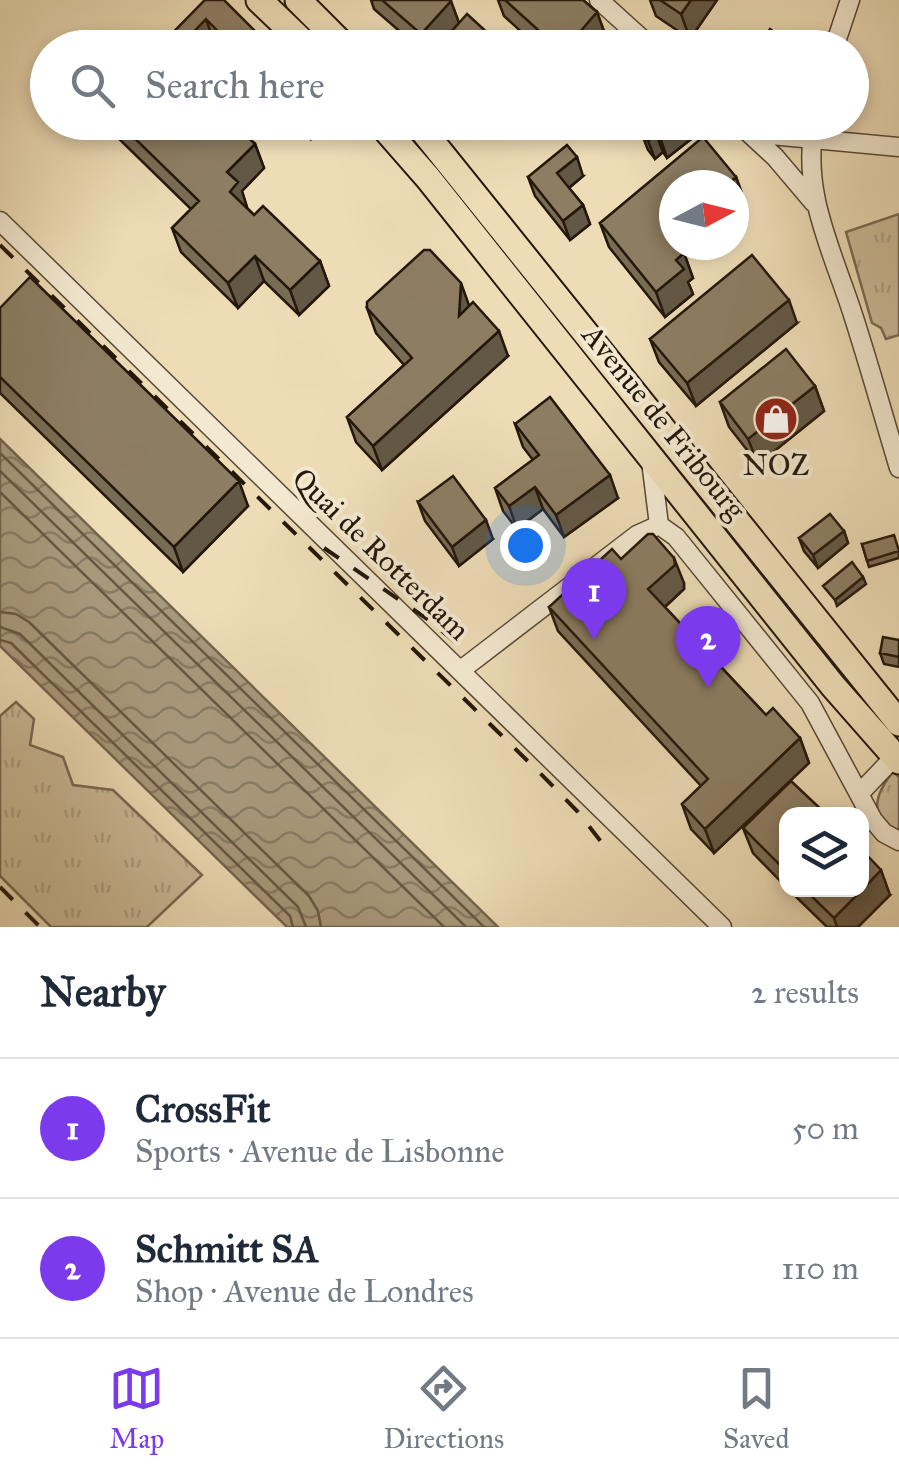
<!DOCTYPE html>
<html lang="en">
<head>
<meta charset="utf-8">
<style>
	:root { --surface:#fff; --page:#f6f6f7; --text:#1f2937; --muted:#747a83; --line:#e0e1e3; --accent:#7c3aed }
	body { margin:0; font-family:"IM FELL Great Primer",serif; background:var(--page); color:var(--text) }
	.controls { position:absolute; right:30px; bottom:30px; display:grid; overflow:hidden; border-radius:20px; box-shadow:0 5px 15px #0003 }
	.controls button { width:90px; height:90px; display:grid; place-items:center; padding:0; border:0; border-bottom:2px solid var(--line); background:var(--surface); color:var(--text); font:50px sans-serif }
	.compass { position:absolute; left:659px; top:170px; width:90px; height:90px; border-radius:50%; background:var(--surface); box-shadow:0 5px 15px #0003; rotate:83deg }
	.you { position:absolute; left:525px; top:545px; width:35px; height:35px; margin:-25px; border:8px solid #fff; border-radius:50%; background:#1a73e8; box-shadow:0 0 0 15px #1a73e833 }
	.badge { display:grid; place-items:center; width:65px; height:65px; border-radius:50%; background:var(--accent); color:#fff; font-size:32px; font-weight:700 }
	.pin { position:absolute; translate:-50% -82px; filter:drop-shadow(0 2px 5px #0008) }
	.pin::after { content:''; position:absolute; top:52px; width:35px; height:30px; background:inherit; clip-path:polygon(0 0,100% 0,50% 100%) }
	.list { margin:0; padding:0; list-style:none }
	h2 { display:flex; justify-content:space-between; align-items:center; height:130px; margin:0; padding:0 40px; font-size:42px }
	h2 small { font-size:32px; font-weight:400; color:var(--muted) }
	.list li { display:grid; grid-template-columns:65px 1fr auto; gap:30px; align-items:center; box-sizing:border-box; height:140px; padding:0 40px; border-top:2px solid var(--line) }
	.list b { display:block; font-size:38px; white-space:nowrap }
	.list p { margin:0; font-size:32px; white-space:nowrap; color:var(--muted) }
	.list em { font-size:32px; font-style:normal; color:var(--muted) }
	.icon { flex:none; width:55px; height:55px; fill:none; stroke:currentColor; stroke-width:2; stroke-linecap:round; stroke-linejoin:round }
	.map { position:relative; flex:none; width:899px; height:927px; overflow:hidden }
	.search { position:absolute; background:var(--surface); box-shadow:0 5px 15px #0003; left:30px; right:30px; top:30px; height:110px; display:flex; align-items:center; gap:25px; box-sizing:border-box; padding:0 35px; border-radius:55px; color:var(--muted); font-size:38px }
	.sheet { height:410px; background:var(--surface) }
	nav { display:flex; justify-content:space-around; align-items:center; box-sizing:border-box; height:140px; border-top:2px solid var(--line); background:var(--surface); font-size:28px; color:var(--muted) }
	nav a { display:grid; justify-items:center; gap:5px }
	nav .on { color:var(--accent) }
	.map>svg:first-child { display:block }
</style>
</head>
<body>
<div class="map">
<svg width="899" height="927" viewBox="0 0 899 927">
	<defs>
		<pattern id="grass-tufts" width="24" height="20" patternUnits="userSpaceOnUse" patternTransform="scale(2.5)"><rect width="24" height="20" fill="#cbbb99"/><path d="M3 7l-1-3M5 7V3M7 7l1-3M15 17l-1-3M17 17v-4M19 17l1-3" fill="none" stroke="#aea082"/></pattern>
		<pattern id="water-waves" width="16" height="10" patternUnits="userSpaceOnUse" patternTransform="scale(2.5)"><rect width="16" height="10" fill="#a9997c"/><path d="M0 5q4-4 8 0t8 0" fill="none" stroke="#897c64"/></pattern>
	</defs>
	<rect width="100%" height="100%" fill="#eddcb6"/>
	<filter id="stains"><feTurbulence type="fractalNoise" baseFrequency=".002" numOctaves="4"/><feColorMatrix values="0 0 0 0 .2 0 0 0 0 .09 0 0 0 0 .02 0 0 0 .5 -.17"/></filter>
	<radialGradient id="worn" r=".72"><stop offset=".6" stop-color="#630" stop-opacity="0"/><stop offset="1" stop-color="#630" stop-opacity=".3"/></radialGradient>
	<path fill="url(#grass-tufts)" stroke="#786952" stroke-width="2.5" d="M899 214V335L886 339 881 328 872 323 846 232Z
		M16 702 34 719 30 745 63 757 73 785 113 790 202 875 147 927H51L0 876V716Z
		M893 772 899 777V832C867 817 875 794 893 772Z"/>
	<path fill="url(#water-waves)" stroke="#74654e" stroke-width="2.5" d="M0 439 498 927H287L0 646Z"/>
	<g fill="none" stroke-linecap="round" stroke-linejoin="round">
		<path stroke="#675843" stroke-width="2.5" d="M0 453 484 927
			M0 471 466 927
			M0 492 444 927
			M0 612 16 614 29 622 309 896 318 911 321 927
			M0 627 20 634 298 907 306 927
			M0 640 11 643 290 916 293 927"/>
		<defs>
			<path id="street" d="M599 0 652 48
				M834 48 850 0
				M737 122 775 157 814 203
				M815 122C800 192 834 254 854 318 870 368 884 418 899 468
				M749 133 899 147
				M0 221 722 927
				M651 461 659 525
				M659 525 676 537 810 703 873 820 884 833 899 841
				M461 670 637 535 659 525
				M859 794 899 752"/>
			<path id="primary" d="M259 0 309 48
				M298 0 346 48
				M379 122 428 178 833 686 899 761
				M416 122 899 723"/>
		</defs>
		<use href="#street" stroke="#574835" stroke-width="21"/>
		<use href="#primary" stroke="#25170a" stroke-width="29"/>
		<use href="#street" stroke="#f3e8d0" stroke-width="18"/>
		<use href="#primary" stroke="#eddcb6" stroke-width="25"/>
		<path stroke="#25170a" stroke-width="4" stroke-dasharray="18 18" stroke-linecap="butt" d="M0 245 540 773 578 812 606 848
			M324 548 430 621 461 647
			M0 887 40 927"/>
	</g>
	<path fill="#796c55" stroke="#25170a" stroke-width="2.5" d="M205 0 272 48H218L215 44 212 48H158Z
		M371 0H450L459 23 504 48H419L374 9Z
		M498 0H583L597 12 606 37 597 48H539L504 16Z
		M650 0H717L690 39 656 16Z
		M107 122H233L255 144 264 168 242 191 247 208 254 215 320 261 329 286 299 315 264 281 238 308 181 252 172 228 191 209 110 130Z
		M294 122H327L311 139Z
		M502 122H529L517 136Z
		M642 122H696L700 132 667 158 663 152 655 159 648 150 641 132Z
		M583 176 569 188 583 205 590 224 570 240 535 196 528 177Z
		M736 177 745 202 674 245H693L684 253 693 278 688 282 693 294 665 317 609 247 600 223Z
		M0 308 248 506 183 572 0 393Z
		M367 308 508 356 382 470 356 442 347 417 404 365 376 333Z
		M797 323 696 406 659 362 650 339Z
		M815 386 824 411 758 464 729 427 720 402Z
		M515 424 618 498 564 537 543 509 517 529 503 511 495 488 533 460 523 447Z
		M418 502 493 539 459 566 425 521Z
		M844 531 848 543 818 568 804 551 799 538Z
		M862 544 899 551V558L869 567Z
		M621 559 684 583V589L665 607 766 715 800 738 809 763 714 853 691 829 682 804 701 786 558 631 549 607Z
		M899 640V667L884 664 880 653Z
		M786 814V887L753 853 743 828Z
		M789 890H862L890 895 858 927H827Z"/>
	<path fill="#635845" stroke="#25170a" stroke-width="2.5" d="M691 0H717L690 39 681 14Z
		M451 1 459 23 437 48H426L421 34Z
		M597 12 606 37 597 48H566Z
		M206 19 215 44 212 48H178Z
		M305 122H327L311 139Z
		M512 122H529L517 136Z
		M682 122H696L700 132 667 158 661 140Z
		M656 134 663 152 655 159 648 141Z
		M255 144 264 168 242 191 247 207 239 216 230 192 227 172Z
		M577 157 583 176 564 192 557 173Z
		M736 177 745 202 734 211V185H727Z
		M583 205 590 224 570 240 563 221Z
		M674 228V245H693L677 258 668 233Z
		M684 253 693 278 688 282 693 294 665 317 656 292 676 260Z
		M255 256 264 281 238 308 228 283Z
		M320 261 329 286 299 315 290 290Z
		M461 283 470 308 459 316Z
		M789 300 797 323 696 406 687 383Z
		M499 331 508 356 382 470 373 446Z
		M815 386 824 411 758 464 748 439Z
		M610 475 618 498 564 537 556 515Z
		M239 481 248 506 183 572 174 547Z
		M535 487 543 509 517 529 509 506Z
		M486 520 493 539 459 566 452 547Z
		M844 531 848 543 818 568 813 555Z
		M674 558 684 583V589L657 614 648 589Z
		M863 577 866 584 837 606 835 600Z
		M800 738 809 763 714 853 705 829Z
		M881 870 890 895 858 927H837L834 918Z"/>
	<path fill="#8d7d63" stroke="#25170a" stroke-width="2.5" d="M205 0H224L272 48H234L206 19 178 48H158Z
		M382 0H450L451 1 421 34Z
		M505 0H583L597 12 566 48H558Z
		M660 0H691L681 14Z
		M467 14 504 48H437Z
		M770 29 780 37 772 47 763 39Z
		M783 34 801 48H783L777 43Z
		M118 122H233L255 144 227 172 238 182 230 192 254 215 263 206 320 261 290 290 255 256 228 283 172 228 199 201Z
		M643 122H682L661 140 656 134 648 141 641 132Z
		M703 137 736 177 727 185H674V228L668 233 674 241V245H678L684 253 676 260 684 269 656 292 600 223Z
		M567 145 577 157 557 173 583 205 563 221 528 177Z
		M424 250H430L461 283 459 316 473 302 499 331 373 446 347 417 412 358 367 308V302Z
		M752 255 789 300 687 383 650 339Z
		M30 277 239 481 174 547 0 377V308Z
		M786 349 815 386 748 439 720 402Z
		M550 397 610 475 556 515 535 487 509 506 495 488 539 455 515 424Z
		M453 476 486 520 452 547 418 502Z
		M830 514 844 531 813 555 799 538Z
		M648 534H653L674 558 675 565 648 589 766 715 773 708 800 738 705 829 682 804 708 779 549 607 612 549 621 559Z
		M894 535 899 551 867 561 862 544Z
		M852 562 863 577 835 600 823 586Z
		M883 637 899 640V657L880 653Z
		M791 781 826 814H786V871L743 828Z
		M862 850 881 870 862 890Z
		M805 890H862L834 918Z"/>
	<defs>
		<symbol id="shop-disc" viewBox="-11 -11 22 22"><circle r="9.5" fill="#8f2418" stroke="#f3e8d0"/><path d="M-5-2.5h2.3a2.7 3.5 0 0 1 5.4 0H5L5.5 6h-11ZM-1.5-2.5h3a1.5 2.3 0 0 0-3 0Z" fill="#fff"/></symbol>
	</defs>
	<g fill-rule="evenodd">
		<use href="#shop-disc" x="751" y="394" width="50" height="50"/>
	</g>
	<g text-anchor="middle" stroke-width="8" stroke-linejoin="round" paint-order="stroke">
		<g font-size="30" fill="#25170a" stroke="#f3e8d0">
			<text transform="translate(664 422) rotate(51)" y="10">Avenue de Fribourg</text>
			<text transform="translate(381 554) rotate(44)" y="10">Quai de Rotterdam</text>
		</g>
		<g font-size="30" fill="#25170a" stroke="#f3e8d0">
			<text x="776" y="475">NOZ</text>
		</g>
	</g>
	<rect width="100%" height="100%" filter="url(#stains)"/>
	<rect width="100%" height="100%" fill="url(#worn)"/>
</svg>
<div class="controls">
<button><svg class="icon" aria-label="layers" viewBox="0 0 24 24"><path d="M12 4l9 5-9 5-9-5zM3 14l9 5 9-5"/></svg></button>
</div>
<svg class="compass" viewBox="-18 -18 36 36"><path d="M0-13l5 13h-10z" fill="#e53935"/><path d="M0 13l5-13h-10z" fill="#747a83"/></svg>
<div class="you"></div>
<div class="pin badge" style="left:594px;top:640px">1</div>
<div class="pin badge" style="left:708px;top:688px">2</div>
<div class="search"><svg class="icon" aria-label="search" viewBox="0 0 24 24"><circle cx="10" cy="10" r="6"/><path d="M15 15l6 6"/></svg>Search here</div>
</div>
<section class="sheet">
<h2>Nearby<small>2 results</small></h2>
<ul class="list">
<li><span class="badge">1</span><div><b>CrossFit</b><p>Sports · Avenue de Lisbonne</p></div><em>50 m</em></li>
<li><span class="badge">2</span><div><b>Schmitt SA</b><p>Shop · Avenue de Londres</p></div><em>110 m</em></li>
</ul>
</section>
<nav>
<a class="on"><svg class="icon" aria-label="map" viewBox="0 0 24 24"><path d="M3 6l6-2 6 2 6-2v14l-6 2-6-2-6 2zM9 4v14M15 6v14"/></svg>Map</a>
<a><svg class="icon" aria-label="directions" viewBox="0 0 24 24"><path d="M12 3l9 9-9 9-9-9zM9 14v-3h6M13 9l2 2-2 2"/></svg>Directions</a>
<a><svg class="icon" aria-label="saved" viewBox="0 0 24 24"><path d="M7 4h10v16l-5-4-5 4z"/></svg>Saved</a>
</nav>
</body>
</html>
